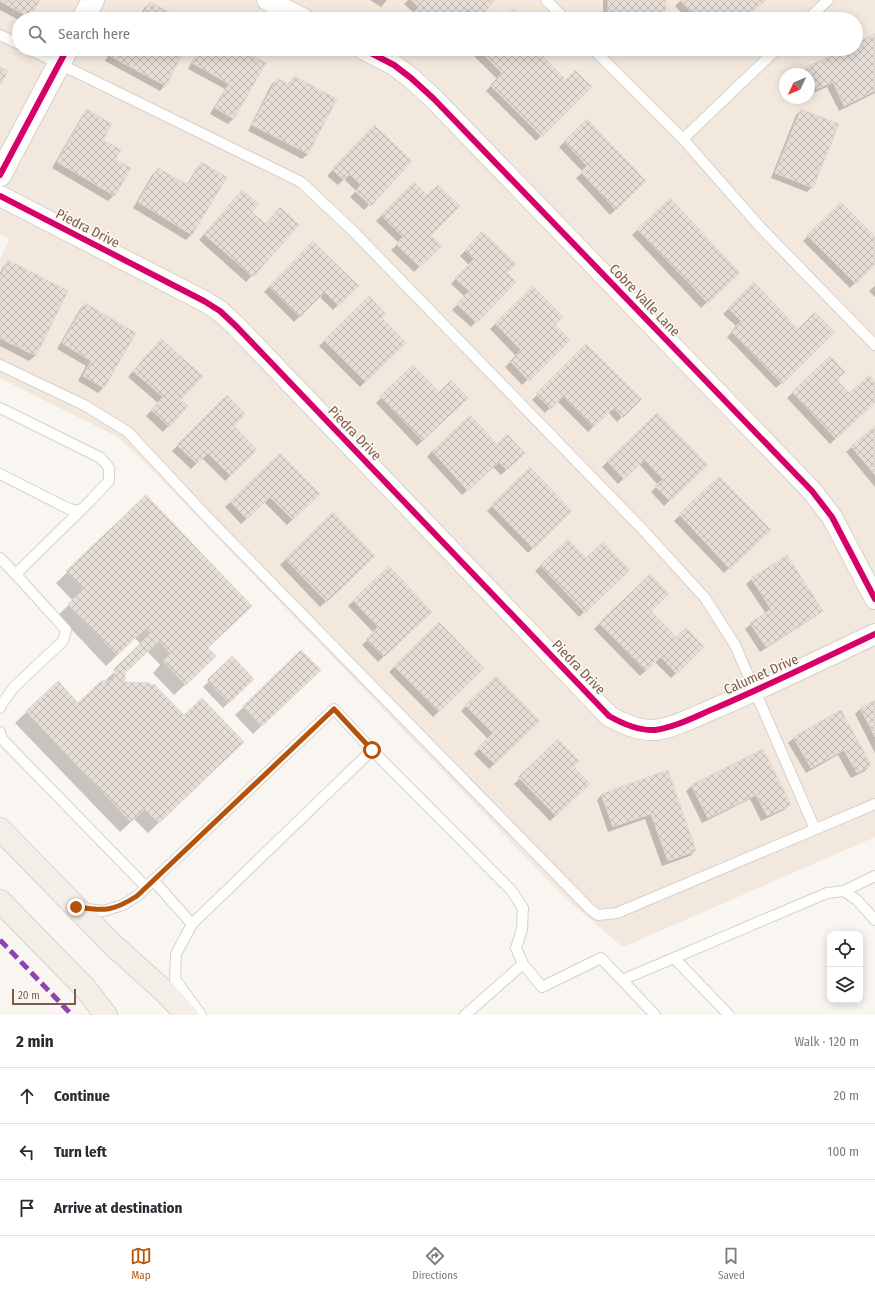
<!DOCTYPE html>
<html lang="en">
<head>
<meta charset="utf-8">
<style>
	:root { --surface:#fff; --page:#f7f7f7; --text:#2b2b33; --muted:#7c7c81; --line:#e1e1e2; --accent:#b45309 }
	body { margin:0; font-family:"Fira Sans Condensed",sans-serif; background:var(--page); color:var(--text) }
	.controls { position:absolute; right:12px; bottom:12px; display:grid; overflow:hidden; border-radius:8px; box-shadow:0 2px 10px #0003 }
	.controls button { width:36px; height:36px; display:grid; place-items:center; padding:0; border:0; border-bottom:1px solid var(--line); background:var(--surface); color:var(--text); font:20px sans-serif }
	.compass { position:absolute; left:779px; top:68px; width:36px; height:36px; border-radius:50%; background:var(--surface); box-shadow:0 2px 10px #0003; rotate:226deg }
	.scale { position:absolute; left:12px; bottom:10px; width:64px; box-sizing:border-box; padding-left:4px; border:2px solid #7a5c4d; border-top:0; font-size:11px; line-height:14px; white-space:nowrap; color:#7a5c4d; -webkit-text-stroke:3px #fffaf3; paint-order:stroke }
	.stop { position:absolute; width:12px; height:12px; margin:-9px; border:3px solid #b45309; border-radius:50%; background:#fff }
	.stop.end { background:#b45309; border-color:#fff; box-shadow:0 1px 4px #0008 }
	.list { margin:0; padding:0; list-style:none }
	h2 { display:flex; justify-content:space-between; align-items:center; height:52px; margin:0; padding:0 16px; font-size:17px }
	h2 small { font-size:13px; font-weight:400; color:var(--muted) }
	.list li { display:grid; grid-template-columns:26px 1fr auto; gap:12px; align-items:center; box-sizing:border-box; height:56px; padding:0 16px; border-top:1px solid var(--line) }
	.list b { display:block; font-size:15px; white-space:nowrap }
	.list em { font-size:13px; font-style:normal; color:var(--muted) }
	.icon { flex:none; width:22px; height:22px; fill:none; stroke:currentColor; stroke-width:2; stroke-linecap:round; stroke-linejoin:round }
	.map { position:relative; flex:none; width:875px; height:1015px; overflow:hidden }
	.search { position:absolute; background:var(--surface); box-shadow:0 2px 10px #0003; left:12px; right:12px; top:12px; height:44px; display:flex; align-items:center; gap:10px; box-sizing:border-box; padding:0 14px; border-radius:22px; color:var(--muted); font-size:15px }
	.sheet { height:220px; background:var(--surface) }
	nav { display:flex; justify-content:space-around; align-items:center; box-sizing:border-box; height:56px; border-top:1px solid var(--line); background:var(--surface); font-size:11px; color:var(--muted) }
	nav a { display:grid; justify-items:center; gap:2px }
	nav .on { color:var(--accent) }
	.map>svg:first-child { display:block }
</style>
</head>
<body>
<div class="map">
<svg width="875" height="1015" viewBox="0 0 875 1015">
	<defs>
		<pattern id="building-cross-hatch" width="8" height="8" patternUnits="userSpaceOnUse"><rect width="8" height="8" fill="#e6ded7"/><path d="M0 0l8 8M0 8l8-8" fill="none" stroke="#bfb7b1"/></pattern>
	</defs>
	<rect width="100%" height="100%" fill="#f9f5f0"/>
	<path fill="#f2e8de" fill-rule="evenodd" d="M0 0H875V837L623 947 566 899 155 473 118 437 0 378V258L10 239 0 234ZM19 19H856V49H19ZM785 74H809V98H785Z"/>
	<path fill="#0003" d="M0 0H38L29 17 27 19H19V20L0 10Z
		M370 0H387L381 7Z
		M408 0H494L477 19H468L463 14 458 19H409L414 13 404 4Z
		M603 0H665L664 19H603Z
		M681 0H766L744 19H687L675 6Z
		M150 3 181 19H139L144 8Z
		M875 35V93L839 111 827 87 811 94 809 89V74L802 73 807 68 846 49H856V44Z
		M112 49H184L165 85 160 91 105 61Z
		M199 49H239L234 118 228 124 210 114 225 89 188 69Z
		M474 49H534L566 81 590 87 536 141 486 91 497 79 470 52Z
		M294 77 308 154 302 159 248 131 271 85 277 79 287 85Z
		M801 110 812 187 807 192 771 178 796 115Z
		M87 111 102 141 114 160 129 169 114 195 108 201 52 168 82 116Z
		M587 121 645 181 610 215 576 178 583 172 559 147Z
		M374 127 411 162 364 210 350 197 356 191 344 179 338 185 327 176Z
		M202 163 192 234 186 240 133 208 152 175 158 169 186 186 196 169Z
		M414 183 427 197 429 235 440 246 414 272 391 250 399 243 376 221Z
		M237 197 251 212 265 225H298L246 282 199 240Z
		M670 200 738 273 701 308 632 235Z
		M841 203 875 238V263L850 288 803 241Z
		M482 233 506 274 515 282 471 327 452 310 465 297 451 284 469 265 460 256Z
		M313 242 357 286 333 310 319 296 294 322 264 292Z
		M8 262 67 291 35 356 29 361 0 346V273L3 267Z
		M754 284 798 330 834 332 776 388 727 337 737 327 723 314Z
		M875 286V297L869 291Z
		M533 288 554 325 569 340 522 385 505 367 516 356 490 329Z
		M369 297 380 318 404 343 360 387 319 346Z
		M85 304 135 333 103 388 98 393 78 381 86 366 57 349 80 309Z
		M586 345 640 399 617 422 608 412 588 432 557 401 545 413 532 400Z
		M155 346 180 400 186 406 163 432 146 416 158 403 128 377Z
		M830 358 836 380 849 394 875 383V402L830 444 787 398Z
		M413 366 439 393 467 398 417 446 376 403Z
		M227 397 232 426 256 450 225 481 202 458 191 469 172 451Z
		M657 414 706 465 664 506 651 492 658 485 639 464 618 484 602 467Z
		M875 427V487L846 452Z
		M497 445 518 459 501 475 493 467 462 495 427 457 432 451Z
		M280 454 318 494 287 525 264 502 241 524 225 507Z
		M530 469 571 511 528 553 487 511Z
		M719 477 769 530 724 573 674 521Z
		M146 497 207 648 204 667 174 695 153 673 160 665 147 651 124 673V683L184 716 232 753 148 833 134 819 120 832 15 723 58 682 78 704 104 682 141 645 135 638 106 666 58 615 73 601 56 583Z
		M333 514 373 556 320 607 280 565Z
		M568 540 586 560 628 570 579 617 535 571Z
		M389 568 425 618 378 662 362 645 374 633 348 606Z
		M650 575V611L676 639 703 647 671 678 655 662 640 676 594 629Z
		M752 579 822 610 816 616 760 652 745 629 751 624 766 614 746 584Z
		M439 623 483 668 433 717 389 672Z
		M301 651 319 670 253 734 235 715Z
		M232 658 253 679 223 708 203 687Z
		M496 677 538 721 489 769 474 754 488 739 461 711Z
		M875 701V753L855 714 861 708Z
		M840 712 870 765 865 771 851 778 838 755 806 773 788 743 794 738Z
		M558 741 572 767 588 784 550 821 514 784Z
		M763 751 789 805 784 810 761 821 750 799 702 823 686 791 692 786Z
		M667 772 695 851 690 856 662 866 645 819 608 832 597 800 602 794Z"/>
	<path fill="url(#building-cross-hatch)" stroke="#e2d8d2" d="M0 0H40L30 18 0 1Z
		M411 0H495L479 19 468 9 460 19H417L412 15 419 7Z
		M608 0H666L665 19H608Z
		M680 0H766L744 19H697Z
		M150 2 183 19H140Z
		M513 9 524 19H503Z
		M875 34V91L844 106 833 82 817 89 806 67 844 49H856V43Z
		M113 49H185L166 86 110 56Z
		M200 49H241L266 63 234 119 215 108 229 84 192 63Z
		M478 49H536L566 80 575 70 592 87 542 137 490 85 502 73Z
		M0 67 8 71 0 85Z
		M294 76 337 99 308 154 252 125 277 78 289 85Z
		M87 109 112 124 103 140 121 150 115 159 131 168 115 196 57 162Z
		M801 109 839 124 813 188 775 173Z
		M587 119 646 181 616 210 581 172 587 166 564 141Z
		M374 125 412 161 371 206 355 191 361 185 350 174 344 180 332 169Z
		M201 162 227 177 192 235 138 202 158 168 188 185Z
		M414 182 427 195 438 185 460 206 431 235 442 246 420 267 396 244 403 237 381 215Z
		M242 190 259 204 252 212 266 224 280 207 299 225 253 277 204 234Z
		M670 198 740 273 708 303 637 229Z
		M841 202 875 237V264L856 284 807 235Z
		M482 231 516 264 507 273 516 282 477 323 457 304 469 291 455 278 474 259 465 250Z
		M313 241 359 286 339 306 325 292 300 317 269 286Z
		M8 260 68 291 36 356 0 338V277Z
		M754 282 798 329 815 312 835 332 782 384 731 331 741 321 728 308Z
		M533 286 563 317 555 325 570 340 529 381 510 361 521 350 495 323Z
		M369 296 386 314 382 318 406 343 366 382 324 340Z
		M85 303 136 333 104 388 83 376 91 361 62 343Z
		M161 339 203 376 181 400 188 406 170 427 151 410 163 397 133 371Z
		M586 344 642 399 623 418 614 408 594 427 563 396 551 409 536 394Z
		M830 356 845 372 837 380 849 393 869 375 875 382V403L836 439 792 392Z
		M413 365 439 392 451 380 468 398 423 441 380 396Z
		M227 395 245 414 234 426 257 450 231 476 208 453 197 464 177 445Z
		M657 413 708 465 670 501 655 486 663 479 645 460 624 479 607 461Z
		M470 415 497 444 507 434 525 453 507 470 499 462 468 491 432 451Z
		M875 426V475L851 446Z
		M280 453 320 494 293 520 270 497 247 519 230 501Z
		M530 467 572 511 534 549 491 505Z
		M719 476 771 530 730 569 679 514Z
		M146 495 252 606 208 648 216 656 186 685 163 661 171 654 159 641 125 673V682L149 683 152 686 154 684 184 715 202 698 244 742 159 823 145 809 131 822 26 711 58 681 78 703 101 681H114V669L151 633 146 628 117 655 68 604 84 589 66 571Z
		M333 512 375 556 327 602 285 559Z
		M568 539 586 558 603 542 630 570 585 613 540 565Z
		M787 555 823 611 766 647 750 623 771 609 751 578Z
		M389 566 432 612 384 657 366 639 378 627 353 600Z
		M650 574 669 594 651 611 676 637 686 628 704 647 677 674 661 657 646 671 599 623Z
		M439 622 484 668 439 712 394 666Z
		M301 650 321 670 262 726 243 706Z
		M232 656 254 679 229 703 207 680Z
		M496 676 540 721 495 764 478 748 493 733 465 705Z
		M875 700V737L860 708Z
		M841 710 871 765 857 773 844 750 811 768 793 737Z
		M558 739 579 761 574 767 590 784 556 816 518 777Z
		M763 749 791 805 767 816 756 795 708 818 691 785Z
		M668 770 696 851 668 861 651 814 613 827 601 794Z"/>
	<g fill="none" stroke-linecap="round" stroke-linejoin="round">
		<defs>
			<path id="service" d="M546 0 565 19
				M808 19 828 0
				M0 35 19 44
				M29 49 301 182 352 230 645 532 705 598 735 645 815 829
				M593 49 683 139 762 229 875 345
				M683 139 777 49
				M0 365 86 406 128 432 209 519 590 909 598 915 617 913 875 804
				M0 408 101 458 109 468V481L92 499 16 574
				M0 474 69 509 80 511
				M0 558 20 579 66 630 63 641 14 687 1 705 0 708
				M0 732 2 739 146 887
				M153 880 192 924
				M844 891 875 876
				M80 908 103 911 123 905 137 896 334 709 372 750 511 890 523 908 522 929 516 948 523 964 542 987 601 958 655 1015
				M674 958 729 1015
				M622 980 827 893 844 891 857 900 875 920
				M201 1015 175 979 176 954 192 924 372 750
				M465 1015 523 964"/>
			<path id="minor" d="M267 0 304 19
				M363 49 394 65 411 78 434 99 812 491 832 517 875 599
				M0 196 204 301 220 311 237 327 609 716C623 724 640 731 655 730 677 727 698 715 718 707 771 684 823 659 875 634"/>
			<path id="tertiary" d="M83 19 93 0
				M0 175 67 49"/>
			<path id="primary" d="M0 829 113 945 164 991 187 1015
				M0 901 85 988 106 1015"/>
		</defs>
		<use href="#service" stroke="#d7d1cb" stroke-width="12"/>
		<use href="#minor" stroke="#d7d1cb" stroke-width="22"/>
		<use href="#tertiary" stroke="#d7d1cb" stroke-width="24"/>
		<use href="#primary" stroke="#dad1cc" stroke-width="24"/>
		<use href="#service" stroke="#fefefd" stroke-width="10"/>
		<use href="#minor" stroke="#fefefd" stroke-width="20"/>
		<use href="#tertiary" stroke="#fefefd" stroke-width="22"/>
		<use href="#primary" stroke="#f3eee8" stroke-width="22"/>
		<path stroke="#8e44ad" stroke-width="5" stroke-dasharray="10 5" stroke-linecap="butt" d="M0 940 72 1015"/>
		<defs>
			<path id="cycleway" d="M363 49 394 65 411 78 434 99 812 491 832 517 875 599
				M0 175 67 49
				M0 196 204 301 220 311 237 327 609 716C623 724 640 731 655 730 677 727 698 715 718 707 771 684 823 659 875 634"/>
		</defs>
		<use href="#cycleway" stroke="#fffaf3" stroke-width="8"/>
		<use href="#cycleway" stroke="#d6006c" stroke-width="6"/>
	</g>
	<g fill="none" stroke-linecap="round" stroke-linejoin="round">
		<path stroke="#b45309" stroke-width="5" d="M76 907C104 911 112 912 137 896L334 709 372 750"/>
	</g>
	<g text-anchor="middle" stroke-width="3" stroke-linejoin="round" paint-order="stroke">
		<g font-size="14" fill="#7a5c4d" stroke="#fffaf3">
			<text transform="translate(88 228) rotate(27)" y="5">Piedra Drive</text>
			<text transform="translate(645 300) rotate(46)" y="5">Cobre Valle Lane</text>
			<text transform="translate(355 433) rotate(46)" y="5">Piedra Drive</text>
			<text transform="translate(579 667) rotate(46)" y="5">Piedra Drive</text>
			<text transform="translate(761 674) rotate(-24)" y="5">Calumet Drive</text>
		</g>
	</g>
</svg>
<div class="controls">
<button><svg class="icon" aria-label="locate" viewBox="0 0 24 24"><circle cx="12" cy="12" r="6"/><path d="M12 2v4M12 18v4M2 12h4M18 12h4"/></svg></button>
<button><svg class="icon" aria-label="layers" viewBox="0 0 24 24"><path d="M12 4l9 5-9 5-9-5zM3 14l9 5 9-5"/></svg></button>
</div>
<svg class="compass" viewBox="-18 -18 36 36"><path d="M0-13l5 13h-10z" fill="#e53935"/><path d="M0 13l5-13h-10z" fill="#7c7c81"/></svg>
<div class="scale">20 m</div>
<div class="stop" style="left:372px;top:750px"></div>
<div class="stop end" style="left:76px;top:907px"></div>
<div class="search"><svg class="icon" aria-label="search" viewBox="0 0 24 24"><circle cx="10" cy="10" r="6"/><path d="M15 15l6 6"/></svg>Search here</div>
</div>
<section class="sheet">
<h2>2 min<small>Walk · 120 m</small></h2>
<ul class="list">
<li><svg class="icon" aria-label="ahead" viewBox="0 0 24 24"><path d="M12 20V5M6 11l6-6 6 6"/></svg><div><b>Continue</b></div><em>20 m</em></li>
<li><svg class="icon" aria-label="left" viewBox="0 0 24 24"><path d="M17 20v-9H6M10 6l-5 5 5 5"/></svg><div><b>Turn left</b></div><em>100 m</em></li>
<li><svg class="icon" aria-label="arrive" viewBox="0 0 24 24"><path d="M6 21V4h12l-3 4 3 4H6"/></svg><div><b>Arrive at destination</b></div></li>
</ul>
</section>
<nav>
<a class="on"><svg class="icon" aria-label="map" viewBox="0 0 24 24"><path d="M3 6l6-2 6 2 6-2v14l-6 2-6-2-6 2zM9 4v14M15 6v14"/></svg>Map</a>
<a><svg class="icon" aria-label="directions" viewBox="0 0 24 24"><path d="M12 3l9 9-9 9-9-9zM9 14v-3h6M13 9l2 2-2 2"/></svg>Directions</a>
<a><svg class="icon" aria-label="saved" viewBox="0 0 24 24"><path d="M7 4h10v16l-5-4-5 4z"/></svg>Saved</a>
</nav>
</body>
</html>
